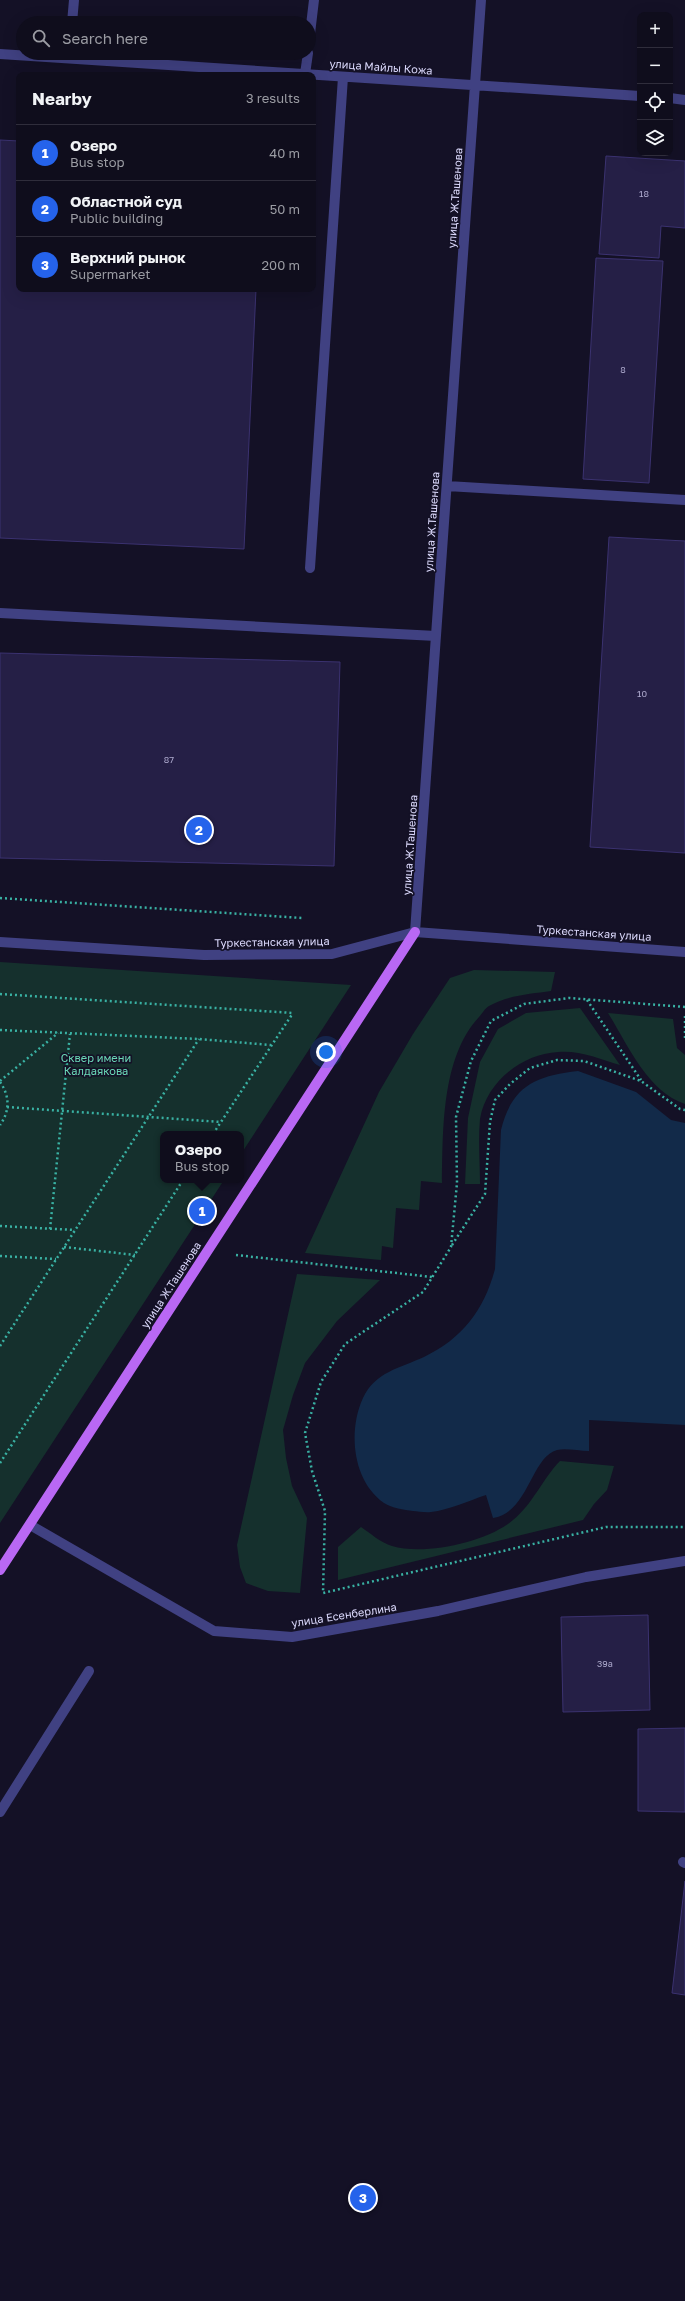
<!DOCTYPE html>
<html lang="en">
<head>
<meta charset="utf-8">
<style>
	:root { --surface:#0f0d1c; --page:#1d1b29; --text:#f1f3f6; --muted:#9b9ca3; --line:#2f2d3b; --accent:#2563eb }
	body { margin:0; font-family:"Golos Text",sans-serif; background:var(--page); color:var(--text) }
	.controls { position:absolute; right:12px; top:12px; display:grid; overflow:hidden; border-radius:8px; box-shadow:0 4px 16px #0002 }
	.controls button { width:36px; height:36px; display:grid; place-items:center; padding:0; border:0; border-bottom:1px solid var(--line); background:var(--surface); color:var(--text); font:20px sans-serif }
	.you { position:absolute; left:326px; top:1052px; width:14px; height:14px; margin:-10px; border:3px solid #fff; border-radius:50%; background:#1a73e8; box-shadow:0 0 0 6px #1a73e833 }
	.badge { display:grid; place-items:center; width:26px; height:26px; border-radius:50%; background:var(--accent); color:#fff; font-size:13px; font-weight:700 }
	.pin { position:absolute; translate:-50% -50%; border:2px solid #fff; box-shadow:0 1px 4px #0006 }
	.popup { position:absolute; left:160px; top:1131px; width:84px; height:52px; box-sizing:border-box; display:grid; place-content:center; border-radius:8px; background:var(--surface); filter:drop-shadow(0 1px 3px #0005); font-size:13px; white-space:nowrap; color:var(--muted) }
	.popup b { font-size:15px; color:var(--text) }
	.popup::after { content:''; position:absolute; left:50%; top:100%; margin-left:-8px; border:8px solid transparent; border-top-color:var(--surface) }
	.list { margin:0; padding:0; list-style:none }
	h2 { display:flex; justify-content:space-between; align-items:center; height:52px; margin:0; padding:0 16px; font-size:17px }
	h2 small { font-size:13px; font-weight:400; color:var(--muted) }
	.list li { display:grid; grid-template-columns:26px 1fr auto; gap:12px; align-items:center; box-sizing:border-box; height:56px; padding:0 16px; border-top:1px solid var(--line) }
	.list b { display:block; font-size:15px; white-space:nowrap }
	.list p { margin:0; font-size:13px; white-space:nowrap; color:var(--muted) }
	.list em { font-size:13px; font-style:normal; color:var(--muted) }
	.icon { flex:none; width:22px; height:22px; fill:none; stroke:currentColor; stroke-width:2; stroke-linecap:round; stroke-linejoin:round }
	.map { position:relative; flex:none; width:685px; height:2301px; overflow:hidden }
	.search { position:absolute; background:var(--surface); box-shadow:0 4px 16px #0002; left:16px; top:16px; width:300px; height:44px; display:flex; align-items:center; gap:10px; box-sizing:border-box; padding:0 14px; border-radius:22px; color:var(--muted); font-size:15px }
	.panel { position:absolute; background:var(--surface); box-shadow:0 4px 16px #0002; left:16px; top:72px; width:300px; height:220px; border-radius:8px }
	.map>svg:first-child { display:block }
</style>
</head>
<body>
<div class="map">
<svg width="685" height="2301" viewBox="0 0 685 2301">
	<rect width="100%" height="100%" fill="#141126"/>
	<path fill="#15302d" d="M0 962 351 985 241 1154V1134H163V1180H224L0 1523Z
		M474 970 555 972 551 991C531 994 508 995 489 1006 485 1008 482 1014 479 1017 441 1058 443 1131 442 1183L421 1181 419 1210 396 1208 393 1248 382 1246 381 1260 305 1253 379 1092 413 1034 450 978Z
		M580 1008 620 1065C600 1059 579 1050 558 1052 521 1054 486 1083 480 1119 478 1140 480 1163 480 1184H465L468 1118 480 1062 498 1029 526 1013Z
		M608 1013 673 1019 677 1048 685 1055V1104C647 1091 628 1045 608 1013Z
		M297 1274 380 1280 337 1321 305 1363 293 1395 283 1430 286 1458 292 1486 307 1518 300 1593 268 1591 246 1583 240 1567 237 1545Z
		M560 1461 614 1466 607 1490 594 1504 583 1520 338 1580V1547L361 1527C370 1533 381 1543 392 1546 424 1556 488 1542 513 1520 533 1504 543 1478 560 1461Z"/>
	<path fill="#122a49" d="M578 1071 636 1092 671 1120 685 1123V1425L589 1420V1451C579 1451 566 1448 557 1450 531 1457 529 1512 493 1518L486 1495C468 1501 449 1510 431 1512 425 1513 418 1511 413 1511 404 1510 392 1508 384 1503 352 1481 348 1430 363 1398 375 1372 400 1368 424 1357 463 1338 484 1310 495 1269L501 1130C512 1086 535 1076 578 1071Z"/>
	<path fill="#251f46" stroke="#3b3270" d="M0 140 19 141V289H256L244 549 0 538Z
		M606 156 685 161V228L661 226 659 258 599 254Z
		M596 258 663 261 649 483 583 479Z
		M609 537 685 541V853L590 847Z
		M0 653 340 662 334 866 0 858Z
		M648 1615 650 1710 563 1712 561 1617Z
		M685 1728V1812L638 1811V1729Z
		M685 1881V1995L672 1993Z"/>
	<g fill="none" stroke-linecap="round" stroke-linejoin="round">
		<path stroke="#39b1a3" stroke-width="2.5" stroke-dasharray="2 3" stroke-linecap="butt" d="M0 898 302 918
			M0 994 293 1013
			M587 1000 641 1080
			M685 1007 569 998 524 1004 491 1021 471 1061 456 1117 457 1183 451 1247 423 1292 345 1344 321 1382 305 1433 312 1471 325 1511 323 1593 606 1527H685
			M685 1016V1040
			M0 1030 199 1039 271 1045
			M0 1081 58 1033
			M0 1082C10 1096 10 1111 0 1125
			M7 1107 221 1122
			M213 1134 293 1013
			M0 1226 75 1230
			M50 1229 70 1034
			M452 1245 485 1194 490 1122 495 1100 510 1084 530 1068 557 1060 584 1061 641 1081 680 1109 685 1110
			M64 1247 135 1255
			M236 1255 432 1277
			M0 1256 56 1259
			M0 1346 199 1039
			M0 1463 183 1180"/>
		<path stroke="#404182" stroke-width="10" d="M72 23 74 0
			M309 42 314 0
			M0 54 640 96
			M305 74 308 53
			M670 98 685 100
			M447 486 685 500
			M310 568 343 77
			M0 613 436 636
			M415 932 481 0
			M0 942 204 955 332 954 415 932 685 952
			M30 1525 214 1631 292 1637 438 1611 586 1577 685 1561
			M0 1812 89 1671
			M683 1862 685 1863"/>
		<path stroke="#b968f4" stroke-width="10" d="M0 1570 415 932"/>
	</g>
	<g text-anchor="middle" stroke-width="3.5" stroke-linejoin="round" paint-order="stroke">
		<g font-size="9" fill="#aeaace">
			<text x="644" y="197">18</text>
			<text x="623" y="373">8</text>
			<text x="642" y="697">10</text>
			<text x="169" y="763">87</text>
			<text x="605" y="1667">39а</text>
		</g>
		<g font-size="11" fill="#dbd9fc" stroke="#141126">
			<text transform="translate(381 67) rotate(4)" y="4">улица Майлы Кожа</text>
			<text transform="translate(455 198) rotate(-86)" y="4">улица Ж.Ташенова</text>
			<text transform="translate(432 522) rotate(-86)" y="4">улица Ж.Ташенова</text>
			<text transform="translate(410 845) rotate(-86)" y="4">улица Ж.Ташенова</text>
			<text transform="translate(594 933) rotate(4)" y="4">Туркестанская улица</text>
			<text transform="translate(272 942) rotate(-1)" y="4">Туркестанская улица</text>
			<text transform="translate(171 1285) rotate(-57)" y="4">улица Ж.Ташенова</text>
			<text transform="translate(344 1615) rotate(-9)" y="4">улица Есенберлина</text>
		</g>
		<g font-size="11" fill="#6ad8b7" stroke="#141126">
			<text x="96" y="1062">Сквер имени<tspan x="96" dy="13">Калдаякова</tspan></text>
		</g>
	</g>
</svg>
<div class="controls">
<button>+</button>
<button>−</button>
<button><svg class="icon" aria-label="locate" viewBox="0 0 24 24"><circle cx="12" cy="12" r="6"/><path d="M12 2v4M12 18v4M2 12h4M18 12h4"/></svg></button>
<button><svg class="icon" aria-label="layers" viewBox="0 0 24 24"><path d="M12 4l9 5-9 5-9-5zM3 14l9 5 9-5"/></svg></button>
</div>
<div class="you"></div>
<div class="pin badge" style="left:202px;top:1211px">1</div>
<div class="popup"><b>Озеро</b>Bus stop</div>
<div class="pin badge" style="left:199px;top:830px">2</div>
<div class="pin badge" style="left:363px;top:2198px">3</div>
<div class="search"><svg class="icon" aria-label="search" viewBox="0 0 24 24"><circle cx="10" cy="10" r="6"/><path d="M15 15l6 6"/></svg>Search here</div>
<section class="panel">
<h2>Nearby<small>3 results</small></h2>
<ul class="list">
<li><span class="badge">1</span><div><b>Озеро</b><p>Bus stop</p></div><em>40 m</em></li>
<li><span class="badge">2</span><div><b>Областной суд</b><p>Public building</p></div><em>50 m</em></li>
<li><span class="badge">3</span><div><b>Верхний рынок</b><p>Supermarket</p></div><em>200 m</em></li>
</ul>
</section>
</div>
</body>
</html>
